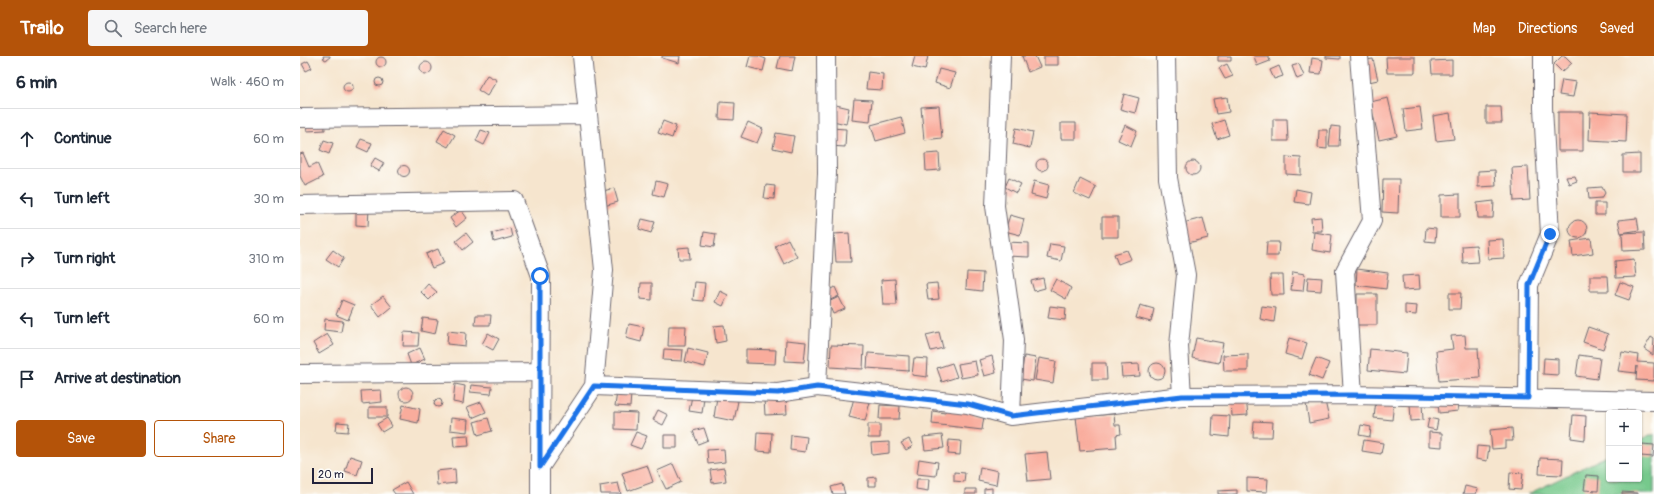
<!DOCTYPE html>
<html lang="en">
<head>
<meta charset="utf-8">
<style>
	:root { --surface:#fff; --page:#f6f6f7; --text:#1f2937; --muted:#747a83; --line:#e0e1e3; --accent:#b45309 }
	body { margin:0; font-family:Pangolin,sans-serif; background:var(--page); color:var(--text) }
	.controls { position:absolute; right:12px; bottom:12px; display:grid; overflow:hidden; border-radius:4px; box-shadow:0 1px 3px #0004 }
	.controls button { width:36px; height:36px; display:grid; place-items:center; padding:0; border:0; border-bottom:1px solid var(--line); background:var(--surface); color:var(--text); font:20px sans-serif }
	.scale { position:absolute; left:12px; bottom:10px; width:61px; box-sizing:border-box; padding-left:4px; border:2px solid #22223b; border-top:0; font-size:11px; line-height:14px; white-space:nowrap; color:#22223b; -webkit-text-stroke:3px #fdfcf7; paint-order:stroke }
	.stop { position:absolute; width:12px; height:12px; margin:-9px; border:3px solid #1a73e8; border-radius:50%; background:#fff }
	.stop.end { background:#1a73e8; border-color:#fff; box-shadow:0 1px 4px #0008 }
	.list { margin:0; padding:0; list-style:none }
	h2 { display:flex; justify-content:space-between; align-items:center; height:52px; margin:0; padding:0 16px; font-size:17px }
	h2 small { font-size:13px; font-weight:400; color:var(--muted) }
	.list li { display:grid; grid-template-columns:26px 1fr auto; gap:12px; align-items:center; box-sizing:border-box; height:60px; padding:0 16px; border-top:1px solid var(--line) }
	.list b { display:block; font-size:15px; white-space:nowrap }
	.list em { font-size:13px; font-style:normal; color:var(--muted) }
	.actions { display:flex; gap:8px; padding:12px 16px }
	.actions a { flex:1; padding:9px 0; border:1px solid var(--accent); border-radius:4px; text-align:center; font-size:14px; color:var(--accent) }
	.actions .main { background:var(--accent); color:#fff }
	.icon { flex:none; width:22px; height:22px; fill:none; stroke:currentColor; stroke-width:2; stroke-linecap:round; stroke-linejoin:round }
	.map { position:relative; flex:none; width:1354px; height:438px; overflow:hidden }
	header { display:flex; align-items:center; gap:24px; box-sizing:border-box; height:56px; padding:0 20px; background:var(--accent); color:#fff }
	header strong { font-size:19px }
	nav { display:flex; gap:22px; margin-inline-start:auto; font-size:14px }
	.search { width:280px; height:36px; background:var(--page); display:flex; align-items:center; gap:10px; box-sizing:border-box; padding:0 14px; border-radius:4px; color:var(--muted); font-size:15px }
	main { display:flex }
	aside { flex:1; background:var(--surface) }
	.map>svg:first-child { display:block }
	.green { fill:#76c98c; stroke:#4c7664 }
	.building { fill:#f9ac9c }
	.lines { fill:none; stroke-linecap:round; stroke-linejoin:round }
	.street-casing { stroke:#6c666e; stroke-width:20 }
	.street { stroke:#fff; stroke-width:18 }
	.route { stroke:#1a73e8; stroke-width:5 }
</style>
</head>
<body>
<header>
<strong>Trailo</strong>
<div class="search"><svg class="icon" aria-label="search" viewBox="0 0 24 24"><circle cx="10" cy="10" r="6"/><path d="M15 15l6 6"/></svg>Search here</div>
<nav><a>Map</a><a>Directions</a><a>Saved</a></nav>
</header>
<main>
<aside>
<h2>6 min<small>Walk · 460 m</small></h2>
<ul class="list">
<li><svg class="icon" aria-label="ahead" viewBox="0 0 24 24"><path d="M12 20V5M6 11l6-6 6 6"/></svg><div><b>Continue</b></div><em>60 m</em></li>
<li><svg class="icon" aria-label="left" viewBox="0 0 24 24"><path d="M17 20v-9H6M10 6l-5 5 5 5"/></svg><div><b>Turn left</b></div><em>30 m</em></li>
<li><svg class="icon" aria-label="right" viewBox="0 0 24 24"><path d="M7 20v-9h11M14 6l5 5-5 5"/></svg><div><b>Turn right</b></div><em>310 m</em></li>
<li><svg class="icon" aria-label="left" viewBox="0 0 24 24"><path d="M17 20v-9H6M10 6l-5 5 5 5"/></svg><div><b>Turn left</b></div><em>60 m</em></li>
<li><svg class="icon" aria-label="arrive" viewBox="0 0 24 24"><path d="M6 21V4h12l-3 4 3 4H6"/></svg><div><b>Arrive at destination</b></div></li>
</ul>
<div class="actions"><a class="main">Save</a><a>Share</a></div>
</aside>
<div class="map">
<svg width="1354" height="438" viewBox="0 0 1354 438">
	<rect width="100%" height="100%" fill="#fdfcf7"/>
	<filter id="ink" filterUnits="userSpaceOnUse"><feTurbulence type="fractalNoise" baseFrequency=".025" numOctaves="2"/><feDisplacementMap in="SourceGraphic" scale="8" xChannelSelector="R" yChannelSelector="G"/><feConvolveMatrix kernelMatrix="1 2 1 2 8 2 1 2 1" color-interpolation-filters="sRGB"/></filter>
	<filter id="wash" filterUnits="userSpaceOnUse"><feTurbulence type="fractalNoise" baseFrequency=".012" numOctaves="4" result="noise"/><feDisplacementMap in="SourceGraphic" scale="16" xChannelSelector="R" yChannelSelector="G"/><feGaussianBlur stdDeviation="0.9" result="paint"/><feColorMatrix in="noise" values="0 0 0 0 0 0 0 0 0 0 0 0 0 0 0 0 0 1.4 0 .05"/><feComposite in="paint" operator="in"/></filter>
	<g filter="url(#wash)">
		<rect width="100%" height="100%" fill="#f6e5ce"/>
		<path class="green" d="M1354 378V438H1228L1309 399V423H1339V385Z"/>
		<g id="blocks">
			<path class="building" d="M23 0H30V1L26 4 24 3Z
				M362 0H380L379 7 362 2Z
				M450 0H458L466 3 463 15 447 11Z
				M480 0H495L492 15 477 12Z
				M615 0H628L625 14 612 11Z
				M722 0H735L740 11 728 16Z
				M744 0H758V9H744Z
				M918 0H931V5H918Z
				M954 0H968L970 5 957 10Z
				M1026 0H1040V3L1026 2Z
				M1262 0H1265L1272 7 1262 16 1254 8Z
				M76 6a5 5 0 1 1 10 0a5 5 0 1 1-10 0Z
				M1086 1H1115V17H1087Z
				M1012 2 1023 4 1021 18 1010 17Z
				M1073 3 1078 24 1064 27 1060 5Z
				M1152 4V18H1132L1131 5Z
				M8 5 12 12 6 15 2 8Z
				M120 12a6 6 0 1 1 12 0a6 6 0 1 1-12 0Z
				M927 8 933 20 925 23 919 12Z
				M999 8 1004 20 997 23 992 10Z
				M979 10 983 20 974 23 970 14Z
				M639 13 655 17 650 32 635 27Z
				M568 16 583 18 582 34 566 33Z
				M187 19 197 24 187 40 178 34Z
				M75 26a4 4 0 1 1 8 0a4 4 0 1 1-8 0Z
				M1262 24 1276 26 1273 41 1259 39Z
				M43 31a5 5 0 1 1 10 0a5 5 0 1 1-10 0Z
				M824 38 839 42 835 57 820 53Z
				M927 41 929 56 916 58 913 43Z
				M1088 42 1097 80 1079 84 1070 46Z
				M554 43 572 44 570 66 552 64Z
				M420 46 435 47 434 64 419 63Z
				M536 49 549 52 546 68 533 65Z
				M639 50 642 82 624 84 621 51Z
				M1120 51 1123 73 1106 75 1103 53Z
				M1186 51H1201L1202 67H1186Z
				M1258 56H1283V95H1258Z
				M1290 56 1327 58 1326 86 1289 84Z
				M1150 57 1154 83 1136 85 1133 60Z
				M24 58 25 74 7 75 5 60Z
				M601 61 605 77 576 85 571 69Z
				M973 63H987L988 85H973Z
				M924 64 929 79 917 83 912 68Z
				M363 65 376 70 372 82 358 77Z
				M448 66 463 73 457 87 441 81Z
				M761 67H776V83H761Z
				M825 69 837 75 831 90 818 84Z
				M1031 70 1040 71 1039 90H1029Z
				M531 72 546 73 545 91 529 90Z
				M716 72 733 76 730 92 713 88Z
				M144 73 155 79 148 91 137 85Z
				M181 74 190 77 184 89 176 85Z
				M1019 74H1027V93L1018 92Z
				M476 77 494 80 491 96 473 92Z
				M61 83 72 87 68 96 57 91Z
				M24 84 33 87 29 98 20 94Z
				M3 97 9 111 17 107 23 121 5 130 0 120V98Z
				M639 97 640 114 626 115 625 98Z
				M1340 98V116H1323V99Z
				M986 101 1001 102V119L986 118Z
				M75 102 84 107 79 115 70 110Z
				M736 109a6 6 0 1 1 12 0a6 6 0 1 1-12 0Z
				M886 112a7 7 0 1 1 14 0a7 7 0 1 1-14 0Z
				M98.5 115a5.5 5.5 0 1 1 11 0a5.5 5.5 0 1 1-11 0Z
				M1228 111 1230 144 1214 145 1212 112Z
				M1195 114 1196 130 1178 131V115Z
				M1275 120 1277 125 1269 128 1266 121Z
				M709 122 721 128 716 137 705 131Z
				M780 123 796 131 790 144 774 137Z
				M1083 123H1099L1098 157 1082 156Z
				M356 125 368 128 364 141 353 138Z
				M734 125 749 129 746 143 731 139Z
				M466 129 475 130 474 143 464 142Z
				M1302 131 1305 137 1302 142 1289 143 1288 132Z
				M314 132 318 146 304 150 300 136Z
				M996 133 1011 136 1009 148 994 146Z
				M1160 138V161H1141V139Z
				M1194 145 1193 162H1178L1177 147Z
				M1295 147H1305V159H1295Z
				M56 152 69 153 68 170 56 169Z
				M161 154 167 162 156 171 150 162Z
				M710 159 724 163 720 179 705 175Z
				M802 161H818V181H802Z
				M1021 161 1022 175H1012L1011 162Z
				M903 162 908 182 888 187 883 167Z
				M1337 162 1339 174 1321 177 1318 164Z
				M342 163 355 166 351 177 339 173Z
				M1269 173a9 9 0 1 1 18 0a9 9 0 1 1-18 0Z
				M210 172 212 181 194 186 192 177Z
				M1126 172 1136 173 1135 186 1125 185Z
				M404 176 416 178 414 191 402 189Z
				M1014 176 1032 179 1030 197 1012 194Z
				M1344 176 1345 194 1323 195 1322 177Z
				M166 177 173 186 163 194 156 185Z
				M549 177 551 206H536L534 178Z
				M1291 182 1293 197 1273 200 1271 185Z
				M488 183 497 201 484 208 475 190Z
				M1203 183 1204 202 1188 203 1187 184Z
				M706 186 729 187V201L706 200Z
				M967 186H979L978 200H966Z
				M750 188 764 190 761 205 747 202Z
				M1176 189 1178 206 1163 207 1162 190Z
				M389 191 390 203H379L378 192Z
				M138 193 144 207 132 212 126 198Z
				M33 194 44 202 38 211 26 203Z
				M827 194 831 203 818 208 814 198Z
				M1334 203 1336 221 1316 222 1315 205Z
				M1057 213 1088 217 1086 233 1056 229Z
				M667 216 683 217 682 235 666 233Z
				M993 216 1005 218 1003 235 991 234Z
				M970 219H983L984 239H971Z
				M1119 219 1120 233 1103 234 1102 220Z
				M1290 220H1308L1309 235H1290Z
				M1008 221 1022 222 1021 235 1007 234Z
				M743 222 745 232 734 235 731 225Z
				M595 223 597 249H583L581 224Z
				M756 223 771 232 766 243 750 234Z
				M395 226 405 227 403 245 393 244Z
				M1320 226 1334 231 1329 244 1315 239Z
				M341 227H352V244L340 243Z
				M637 227 639 243 628 244 626 228Z
				M128 228 137 236 129 244 121 236Z
				M535 231 539 240 526 246 522 237Z
				M420 235 428 239 423 250 415 246Z
				M1149 237H1161L1160 253H1149Z
				M1057 238H1077V269H1057Z
				M83 240 92 251 80 261 71 249Z
				M539 241 545 253 533 258 528 246Z
				M42 244 54 249 48 264 36 259Z
				M840 249 854 253 851 266 836 262Z
				M1105 249 1117 250 1116 259 1105 258Z
				M750 250 766 252 765 264 748 262Z
				M962 250 976 252 974 266 960 263Z
				M176 259H191L190 269H175Z
				M123 262 138 264 135 278 121 275Z
				M25 263 43 265 41 276 24 274Z
				M329 268 344 271 341 286 326 282Z
				M424 269 426 285 416 287 414 270Z
				M369 270H386L385 290H368Z
				M1288 271 1308 278 1303 293 1283 286Z
				M148 275 166 277 165 290 147 288Z
				M104 276 119 277 118 290H103Z
				M639 276 643 292 631 295 626 279Z
				M188 277 199 283 193 294 182 288Z
				M27 278 34 289 19 298 13 287Z
				M1165 279 1166 292H1178L1180 322 1139 325 1136 295 1153 293 1151 280Z
				M1351 281 1354 283 1353 299 1344 293Z
				M896 282 923 287 919 307 892 302Z
				M989 282 1007 287 1002 303 985 298Z
				M486 284 506 286 504 306 485 305Z
				M531 289 564 290 563 313 530 311Z
				M120 292 125 303 111 309 107 298Z
				M388 292 408 297 405 311 385 306Z
				M364 293 383 294 382 305 363 304Z
				M446 293 476 294 475 308 446 307Z
				M1070 293 1107 297 1105 318 1068 314Z
				M1322 296 1338 299 1337 306 1354 307V325L1336 324 1337 310 1336 317 1318 315Z
				M568 297 609 300V315L567 312Z
				M948 298V315H924L923 299Z
				M1279 299 1300 302 1297 323 1276 320Z
				M692 300 696 317 684 320 679 304Z
				M724 300 736 302 733 325 721 323Z
				M614 302 628 303 627 321 612 319Z
				M739 302 756 305 753 327 735 324Z
				M1016 302 1029 307 1022 324 1009 319Z
				M1244 302 1258 303V319L1243 318Z
				M675 305 678 319 661 322 658 308Z
				M849 315a8 8 0 1 1 16 0a8 8 0 1 1-16 0Z
				M652 307 657 321 642 326 637 312Z
				M792 307H806L807 324H792Z
				M839 308 840 320 822 321 821 309Z
				M155 328 165 330 163 348 153 346Z
				M171 329 192 331 191 338 170 336Z
				M99 338a7 7 0 1 1 14 0a7 7 0 1 1-14 0Z
				M81 334 82 346 62 348 61 335Z
				M317 336 331 338 330 351 315 350Z
				M392 340 404 342 402 357 389 355Z
				M417 341 438 345 434 365 414 361Z
				M486 342 487 358 465 359 464 343Z
				M554 342 570 346 565 365 549 361Z
				M134 347a4 4 0 1 1 8 0a4 4 0 1 1-8 0Z
				M946 343 948 359 932 360 931 344Z
				M1076 344 1094 346 1092 364 1074 362Z
				M1025 345 1029 363 1009 367 1006 348Z
				M1157 345 1158 355 1139 357 1138 347Z
				M181 346 186 356 172 362 167 351Z
				M1122 347 1123 364 1111 365 1110 348Z
				M103 349 120 353 118 367 100 363Z
				M580 349 600 350 599 363H579Z
				M69 351H87V361H69Z
				M646 351 675 354 674 359 684 360 682 374 632 368 633 355 645 357Z
				M358 354 368 359 363 369 353 364Z
				M315 356 337 357 336 374 315 373Z
				M814 358 815 369H820L821 378 816 379 817 392 780 395 776 361Z
				M913 359 930 360 929 381 912 379Z
				M1273 359 1286 360 1285 384 1271 382Z
				M87 362 92 370 82 376 77 368Z
				M151 362 168 364 167 376 150 374Z
				M188 362 192 375 178 379 174 366Z
				M1129 362 1138 364 1136 374 1127 372Z
				M954 365 973 366 972 381H953Z
				M37 366 49 367 48 376 36 375Z
				M568 368H580V382H568Z
				M1061 369 1071 371 1070 381 1059 379Z
				M404 372 408 384 398 388 393 375Z
				M1212 372 1213 385H1205V392L1192 393 1190 374Z
				M336 376 347 380 341 393 330 389Z
				M457 376 472 377 471 396 456 395Z
				M1129 376 1142 377V391L1129 390Z
				M168 379 169 390 154 391 153 380Z
				M364 379H377V392H364Z
				M491 379 507 381 505 396 490 394Z
				M642 379 644 392 625 394 623 381Z
				M609 383 613 390 606 394 601 387Z
				M649 384 661 385 660 399 648 398Z
				M1064 384 1083 387 1081 398 1062 395Z
				M589 386V397L572 399 571 387Z
				M1342 388 1354 389 1353 401 1341 400Z
				M1177 390 1189 391 1187 405 1176 403Z
				M424 393 425 406 408 408 407 394Z
				M747 396 750 423 728 425 725 398Z
				M50 400 62 404 57 419 45 415Z
				M1240 402 1263 403 1262 419 1239 418Z
				M619 403 638 406 636 420 617 418Z
				M373 408 381 426 366 433 357 415Z
				M347 409 353 426 328 435 322 417Z
				M680 411 698 415 696 429 678 425Z
				M424 412 426 425 412 427 410 414Z
				M155 413 156 427 137 429 136 415Z
				M654 416 665 417 664 426 654 425Z
				M1210 416 1223 417 1221 434 1209 433Z
				M1286 419 1299 420 1298 435 1284 434Z
				M576 421V430H568V422Z
				M947 422 968 423 967 436 947 435Z
				M617 423H629L628 435 616 433Z
				M106 426 113 438H95L92 434Z
				M318 427 321 438H301L300 430Z
				M542 428 545 438H533L531 431Z
				M1165 430 1178 433 1176 438H1163Z
				M692 432V438H684V433Z
				M665 433H676V438H665Z
				M937 434V438H918V435Z
				M1322 436 1338 437V438H1322Z"/>
		</g>
	</g>
	<g filter="url(#ink)">
		<use href="#blocks" fill-opacity="0" stroke="#6c666e" stroke-width="1"/>
		<g class="lines">
			<g class="street-casing">
				<path id="street" d="M701 0 695 150 714 284 711 360
					M0 62 288 59
					M0 149 214 145 241 220 240 411
					M0 318 240 316
					M294 330 478 337 517 331 668 348 711 360 882 340 879 290 886 219 868 122 866 0
					M517 331 527 117 526 0
					M1053 339 1045 215 1072 165 1059 0
					M882 340 1053 339 1354 345
					M1228 342 1229 229 1250 178 1243 52V0
					M240 438V411L294 330 304 214 282 0"/>
			</g>
			<use href="#street" class="street"/>
		</g>
	</g>
	<g class="lines" filter="url(#ink)">
		<path class="route" d="M240 220V411L294 330 478 337 517 331 668 348 711 360 882 340 1053 339 1228 342 1229 229 1250 178"/>
	</g>
</svg>
<div class="controls">
<button>+</button>
<button>−</button>
</div>
<div class="scale">20 m</div>
<div class="stop" style="left:240px;top:220px"></div>
<div class="stop end" style="left:1250px;top:178px"></div>
</div>
</main>
</body>
</html>
